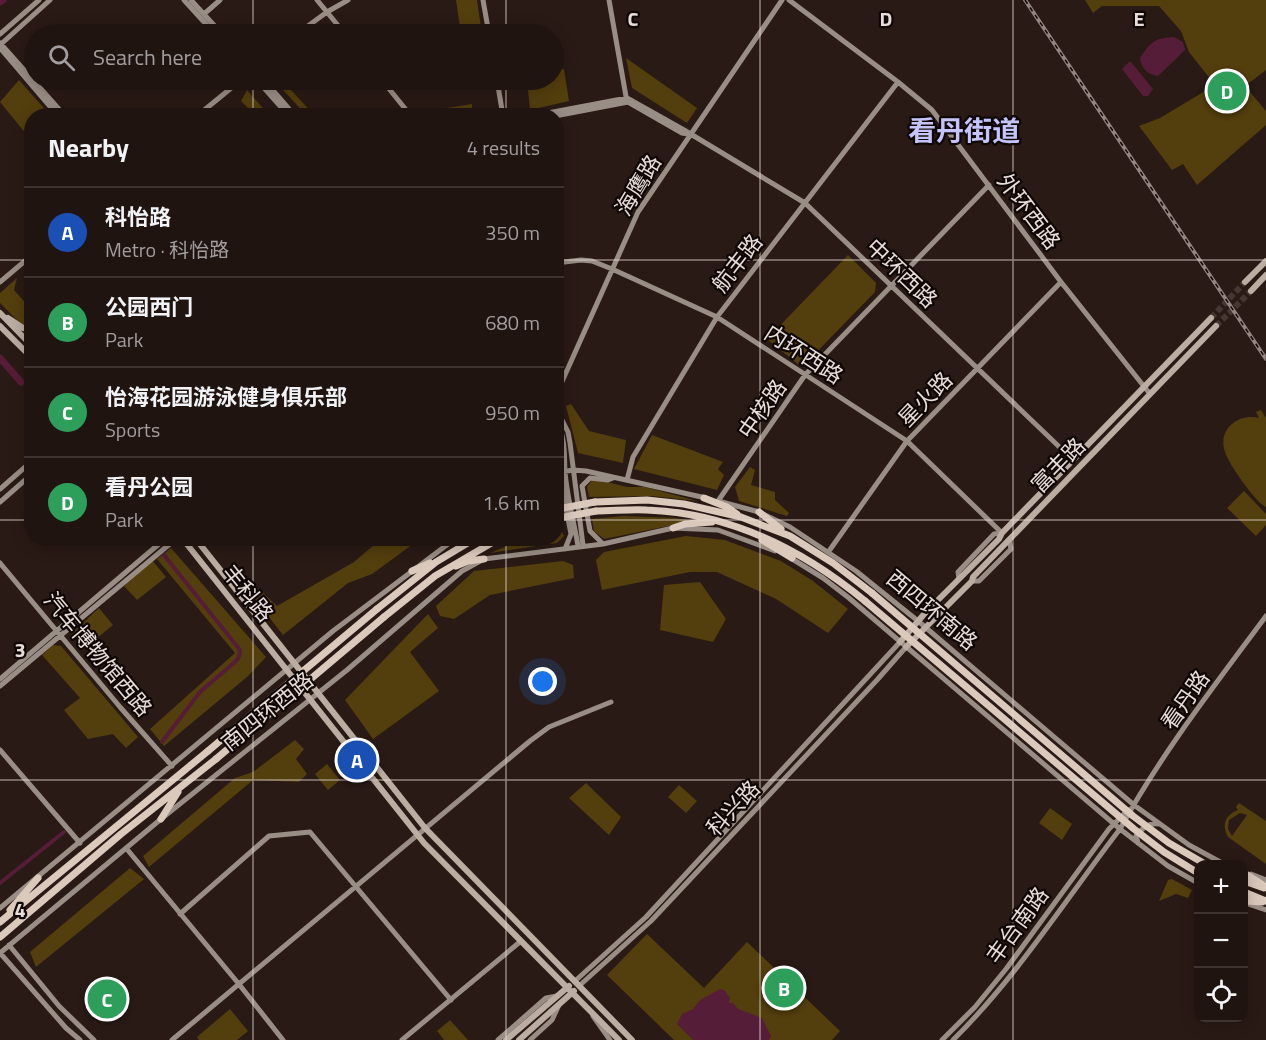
<!DOCTYPE html>
<html lang="en">
<head>
<meta charset="utf-8">
<style>
	:root { --surface:#201410; --page:#281d19; --text:#f1f3f6; --muted:#a29e9f; --line:#3d3330; --accent:#b1adfa }
	body { margin:0; font-family:"Titillium Web","Noto Sans SC",sans-serif; background:var(--page); color:var(--text) }
	.controls { position:absolute; right:18px; bottom:18px; display:grid; overflow:hidden; border-radius:12px; box-shadow:0 3px 15px #0003 }
	.controls button { width:54px; height:54px; display:grid; place-items:center; padding:0; border:0; border-bottom:2px solid var(--line); background:var(--surface); color:var(--text); font:30px sans-serif }
	.you { position:absolute; left:543px; top:682px; width:21px; height:21px; margin:-15px; border:4px solid #fff; border-radius:50%; background:#1a73e8; box-shadow:0 0 0 9px #1a73e833 }
	.badge { display:grid; place-items:center; width:39px; height:39px; border-radius:50%; background:var(--accent); color:#fff; font-size:20px; font-weight:700 }
	.pin { position:absolute; translate:-50% -50%; border:3px solid #fff; box-shadow:0 2px 6px #0006 }
	.list { margin:0; padding:0; list-style:none }
	h2 { display:flex; justify-content:space-between; align-items:center; height:78px; margin:0; padding:0 24px; font-size:26px }
	h2 small { font-size:20px; font-weight:400; color:var(--muted) }
	.list li { display:grid; grid-template-columns:39px 1fr auto; gap:18px; align-items:center; box-sizing:border-box; height:90px; padding:0 24px; border-top:2px solid var(--line) }
	.list b { display:block; font-size:22px; white-space:nowrap }
	.list p { margin:0; font-size:20px; white-space:nowrap; color:var(--muted) }
	.list em { font-size:20px; font-style:normal; color:var(--muted) }
	.icon { flex:none; width:33px; height:33px; fill:none; stroke:currentColor; stroke-width:2; stroke-linecap:round; stroke-linejoin:round }
	.map { position:relative; flex:none; width:1266px; height:1040px; overflow:hidden }
	.search { position:absolute; background:var(--surface); box-shadow:0 3px 15px #0003; left:24px; top:24px; width:540px; height:66px; display:flex; align-items:center; gap:15px; box-sizing:border-box; padding:0 21px; border-radius:33px; color:var(--muted); font-size:22px }
	.panel { position:absolute; background:var(--surface); box-shadow:0 3px 15px #0003; left:24px; top:108px; width:540px; height:438px; border-radius:24px }
	.map>svg:first-child { display:block }
	.green { fill:#533e0d; fill-rule:evenodd }
	.water { fill:#561d38 }
	.lines { fill:none; stroke-linecap:round; stroke-linejoin:round }
	.canal { stroke:#561d38; stroke-width:4 }
	.river { stroke:#561d38; stroke-width:7 }
	.primary-tunnel { stroke:#463732; stroke-width:6; stroke-dasharray:6 3; stroke-linecap:butt }
	.secondary { stroke:#998e85; stroke-width:5 }
	.primary { stroke:#bbada1; stroke-width:6 }
	.highway { stroke:#dbc9bc; stroke-width:7 }
	.rail-casing { stroke:#938581; stroke-width:4 }
	.rail { stroke:#0e0705; stroke-width:1.5; stroke-dasharray:4.5; stroke-linecap:butt }
	.highway-bridge { stroke:#dbc9bc; stroke-width:7 }
	.grid { fill:none; stroke:#e8ddd9; stroke-width:1.5; stroke-opacity:0.55 }
	.labels { text-anchor:middle; stroke-width:4.5; stroke-linejoin:round; paint-order:stroke }
	.street-label { font-size:22px; fill:#e8ddd9; stroke:#0e0705 }
	.district-label { font-size:28px; font-weight:bold; fill:#c4c3fc; stroke:#0e0705 }
	.grid-label { font-size:20px; text-anchor:middle; font-weight:bold; fill:#e8ddd9; stroke:#0e0705; stroke-width:4.5; stroke-linejoin:round; paint-order:stroke }
</style>
</head>
<body>
<div class="map">
<svg width="1266" height="1040" viewBox="0 0 1266 1040">
	<rect width="100%" height="100%" fill="#2a1a15"/>
	<path class="green" d="M456 0H477L482 34H461Z
		M1085 0H1266V70L1245 86 1266 111V125L1197 185 1183 164 1172 170 1139 126 1160 118 1215 85 1189 52 1181 31 1159 6H1102L1093 13Z
		M626 58 697 108 687 123 632 88Z
		M564 69 569 101 530 110 527 80H554V71Z
		M19 80 50 115 32 116 31 140 0 102Z
		M274 80H282L314 115H306Z
		M247 90 269 115H255L241 101Z
		M472 104V115L417 116 415 113Z
		M848 255 876 283 875 292 806 363 799 365 767 339Z
		M17 278 14 290 31 309V334L0 303V293Z
		M571 404 589 431 626 440 623 463 578 453 566 406Z
		M1261 410 1266 418V507C1256 503 1228 463 1225 452 1217 429 1239 413 1259 418L1256 412Z
		M652 435 723 462 718 469 724 475 717 490 634 469Z
		M750 467 755 470 751 485 775 492V500L789 513 787 516 739 501 735 487Z
		M595 479 627 487H645L697 501 652 496 589 497 587 487 592 480Z
		M1244 491 1266 514V525L1256 536 1227 508Z
		M623 516 675 518 698 522 684 523 604 539 594 531 592 519Z
		M560 528 564 536 557 543 490 553 524 539 556 538 557 529Z
		M686 536 725 540 781 561 813 581 848 609 828 633 776 599 717 572H690L602 590 596 560 604 552Z
		M381 539H420L372 574 348 583 283 635 230 567 257 587 277 606 354 562Z
		M171 548 266 657 247 677 164 746 150 729 235 653 157 559Z
		M152 560 166 577 137 600 124 586Z
		M563 561 573 565 574 578 490 595 454 619 440 616 436 606 474 571Z
		M700 582 726 619 713 642 660 630 664 585Z
		M99 608 113 625 85 648 71 634Z
		M428 614 438 628 410 652 439 691 373 739 345 700Z
		M53 645 61 646 138 737 126 748 113 734 88 739 64 710 80 698 42 655Z
		M295 740 304 749 296 759 307 774 299 782 253 780 149 867 143 856 235 778 253 772Z
		M327 764 340 780 328 790 315 774Z
		M586 783 621 817 609 835 569 798Z
		M679 785 697 801 686 813 668 797Z
		M1239 803 1266 821V864L1228 837C1221 825 1226 814 1238 810L1236 807ZM1240 813 1247 815 1232 836 1228 829 1229 820Z
		M1050 808 1072 824 1062 840 1039 823Z
		M130 868 144 879 36 967 30 952Z
		M1172 879 1192 890 1188 898 1176 894 1159 901 1168 880Z
		M647 934 704 988 747 942 840 1031 832 1040H674L607 975Z
		M230 1009 248 1031 237 1040H199L197 1037Z
		M450 1020 468 1040H444L437 1031Z"/>
	<path class="water" d="M1174 37 1183 42 1185 50 1158 76C1148 75 1141 68 1140 58 1151 42 1154 38 1174 37Z
		M1129 62H1131L1153 89 1148 96H1143L1122 69Z
		M115 981 127 994 99 1018 88 1004Z
		M720 989 724 990 730 998 729 1003H733L738 1009 762 1018 771 1036 769 1040H693L677 1024 682 1014 693 1009 700 1000Z"/>
	<g class="lines">
		<path class="canal" d="M152 538 153 540
			M162 742 200 692 235 662 239 657 240 650 164 555
			M0 883 64 832"/>
		<path class="river" d="M0 2 3 0
			M0 358 21 382"/>
		<path class="primary-tunnel" d="M1211 318 1245 282
			M1216 326 1251 291"/>
		<path class="secondary" d="M184 0 215 34
			M191 0 222 34
			M317 0 345 34
			M483 0 489 34
			M609 0 627 102
			M789 0 898 82 932 110 1061 282 1150 394
			M204 14 220 0
			M0 34 39 0
			M297 34 327 12 348 0
			M0 43 65 116
			M0 45 50 0
			M0 48 58 116
			M257 80 289 116
			M264 80 295 116
			M382 80 411 116
			M497 80 503 116
			M197 116 241 80
			M532 116 627 98 684 130 805 203 1073 460
			M555 116 628 102 682 133 688 134
			M556 263 581 260 592 261 612 269 717 317 907 441 1002 533 994 534 958 572 959 579
			M0 282 32 255
			M556 405 560 386 638 212 782 0
			M556 408 568 432 570 443 583 545
			M556 421C566 438 564 454 565 472 567 497 574 522 578 546
			M556 473 573 470 586 471 706 498
			M627 480 633 457 717 317 898 82
			M556 481 562 488 571 534 565 549
			M0 489 32 461
			M718 501 759 512 790 527 856 571 918 621 1134 805 1189 845 1224 864
			M718 501 805 375 989 185
			M0 502 32 474
			M602 543 590 531 582 486 590 478 608 480 613 478
			M829 551 907 441 1061 282
			M789 557 823 578 849 598 1120 829 1168 866 1198 883
			M0 563 120 707 172 766
			M972 581H979L1011 549 1009 540
			M0 679 166 538
			M0 686 171 543 174 538
			M0 750 80 843
			M1138 843 1136 836C1143 828 1148 822 1159 824
			M126 848 238 983 283 1040
			M1251 874 1266 880
			M1245 903 1266 910
			M0 908 333 631 456 538
			M180 914 269 836 310 832 451 1000
			M9 945 59 1006 94 1040
			M0 953 161 819 347 670 462 571 484 559 603 544 673 528 718 530 775 551
			M0 953 66 1028 80 1040
			M575 981 646 917 900 642
			M579 986 651 921 877 680 906 647
			M593 1016 610 1040
			M172 1040 530 741 549 727 611 702
			M402 1040 521 941
			M498 1040 546 998 557 996
			M530 1040 552 1020 559 1005
			M942 1040 975 1007 1006 969 1109 829 1128 810
			M953 1040C1016 978 1066 899 1120 829 1161 754 1215 685 1266 616"/>
		<path class="primary" d="M1245 282 1266 261
			M1251 291 1266 275
			M0 313 32 346
			M8 318 23 328
			M0 326 32 358
			M182 538 424 843 619 1040
			M195 538 425 828 632 1040
			M900 642 926 612 999 539 1002 533 1211 318
			M906 647 972 581 973 577 1216 326
			M506 1040 569 986
			M519 1040 574 991"/>
		<path class="highway" d="M704 498 727 507 737 514
			M595 502 647 500 684 504 741 517 790 536 833 563 872 593
			M596 511C613 511 630 509 647 510 730 513 803 550 865 601
			M759 512 781 529
			M673 528 685 524 712 522
			M762 540 792 558
			M456 566 468 561 484 559
			M412 571 430 563
			M377 609 436 562 476 538
			M384 617 435 576 500 538
			M161 819 178 792
			M1244 873 1266 887
			M1244 881 1264 888
			M1244 892 1266 901
			M1244 901 1262 902
			M10 910 38 878
			M0 922 208 751
			M0 937 121 834 216 759"/>
		<g class="rail-casing">
			<path id="rail" d="M1025 0 1266 359"/>
		</g>
		<use href="#rail" class="rail"/>
		<path class="highway-bridge" d="M558 509 595 502
			M559 518 596 511
			M872 593 1133 816 1169 843 1205 864
			M865 601 1134 829 1164 852 1198 873
			M208 751 377 609
			M216 759 384 617"/>
	</g>
	<path class="grid" d="M253 0V34M506 0V34M760 0V1040M1013 0V1040M253 80V116M506 80V116M0 260H32M556 260H1266M0 520H32M556 520H1266M253 538V1040M506 538V1040M0 780H1266"/>
	<g class="labels">
		<g class="street-label">
			<text transform="translate(638 185) rotate(-59)" y="8">海鹰路</text>
			<text transform="translate(1029 211) rotate(53)" y="8">外环西路</text>
			<text transform="translate(737 263) rotate(-52)" y="8">航丰路</text>
			<text transform="translate(902 273) rotate(44)" y="8">中环西路</text>
			<text transform="translate(804 354) rotate(33)" y="8">内环西路</text>
			<text transform="translate(925 399) rotate(-46)" y="8">星火路</text>
			<text transform="translate(762 409) rotate(-55)" y="8">中核路</text>
			<text transform="translate(1058 465) rotate(-46)" y="8">富丰路</text>
			<text transform="translate(248 593) rotate(51)" y="8">丰科路</text>
			<text transform="translate(932 610) rotate(40)" y="8">西四环南路</text>
			<text transform="translate(98 654) rotate(50)" y="8">汽车博物馆西路</text>
			<text transform="translate(1185 700) rotate(-55)" y="8">看丹路</text>
			<text transform="translate(267 711) rotate(-39)" y="8">南四环西路</text>
			<text transform="translate(733 808) rotate(-47)" y="8">科兴路</text>
			<text transform="translate(1017 925) rotate(-54)" y="8">丰台南路</text>
		</g>
		<g class="district-label">
			<text x="964" y="141">看丹街道</text>
		</g>
	</g>
	<g class="grid-label">
		<text x="633" y="26">C</text>
		<text x="886" y="26">D</text>
		<text x="1139" y="26">E</text>
		<text x="20" y="657">3</text>
		<text x="20" y="917">4</text>
	</g>
</svg>
<div class="controls">
<button>+</button>
<button>−</button>
<button><svg class="icon" aria-label="locate" viewBox="0 0 24 24"><circle cx="12" cy="12" r="6"/><path d="M12 2v4M12 18v4M2 12h4M18 12h4"/></svg></button>
</div>
<div class="you"></div>
<div class="pin badge" style="left:357px;top:760px;background:#1a4fb4">A</div>
<div class="pin badge" style="left:784px;top:988px;background:#2e9e5b">B</div>
<div class="pin badge" style="left:107px;top:999px;background:#2e9e5b">C</div>
<div class="pin badge" style="left:1227px;top:91px;background:#2e9e5b">D</div>
<div class="search"><svg class="icon" aria-label="search" viewBox="0 0 24 24"><circle cx="10" cy="10" r="6"/><path d="M15 15l6 6"/></svg>Search here</div>
<section class="panel">
<h2>Nearby<small>4 results</small></h2>
<ul class="list">
<li><span class="badge" style="background:#1a4fb4">A</span><div><b>科怡路</b><p>Metro · 科怡路</p></div><em>350 m</em></li>
<li><span class="badge" style="background:#2e9e5b">B</span><div><b>公园西门</b><p>Park</p></div><em>680 m</em></li>
<li><span class="badge" style="background:#2e9e5b">C</span><div><b>怡海花园游泳健身俱乐部</b><p>Sports</p></div><em>950 m</em></li>
<li><span class="badge" style="background:#2e9e5b">D</span><div><b>看丹公园</b><p>Park</p></div><em>1.6 km</em></li>
</ul>
</section>
</div>
</body>
</html>
